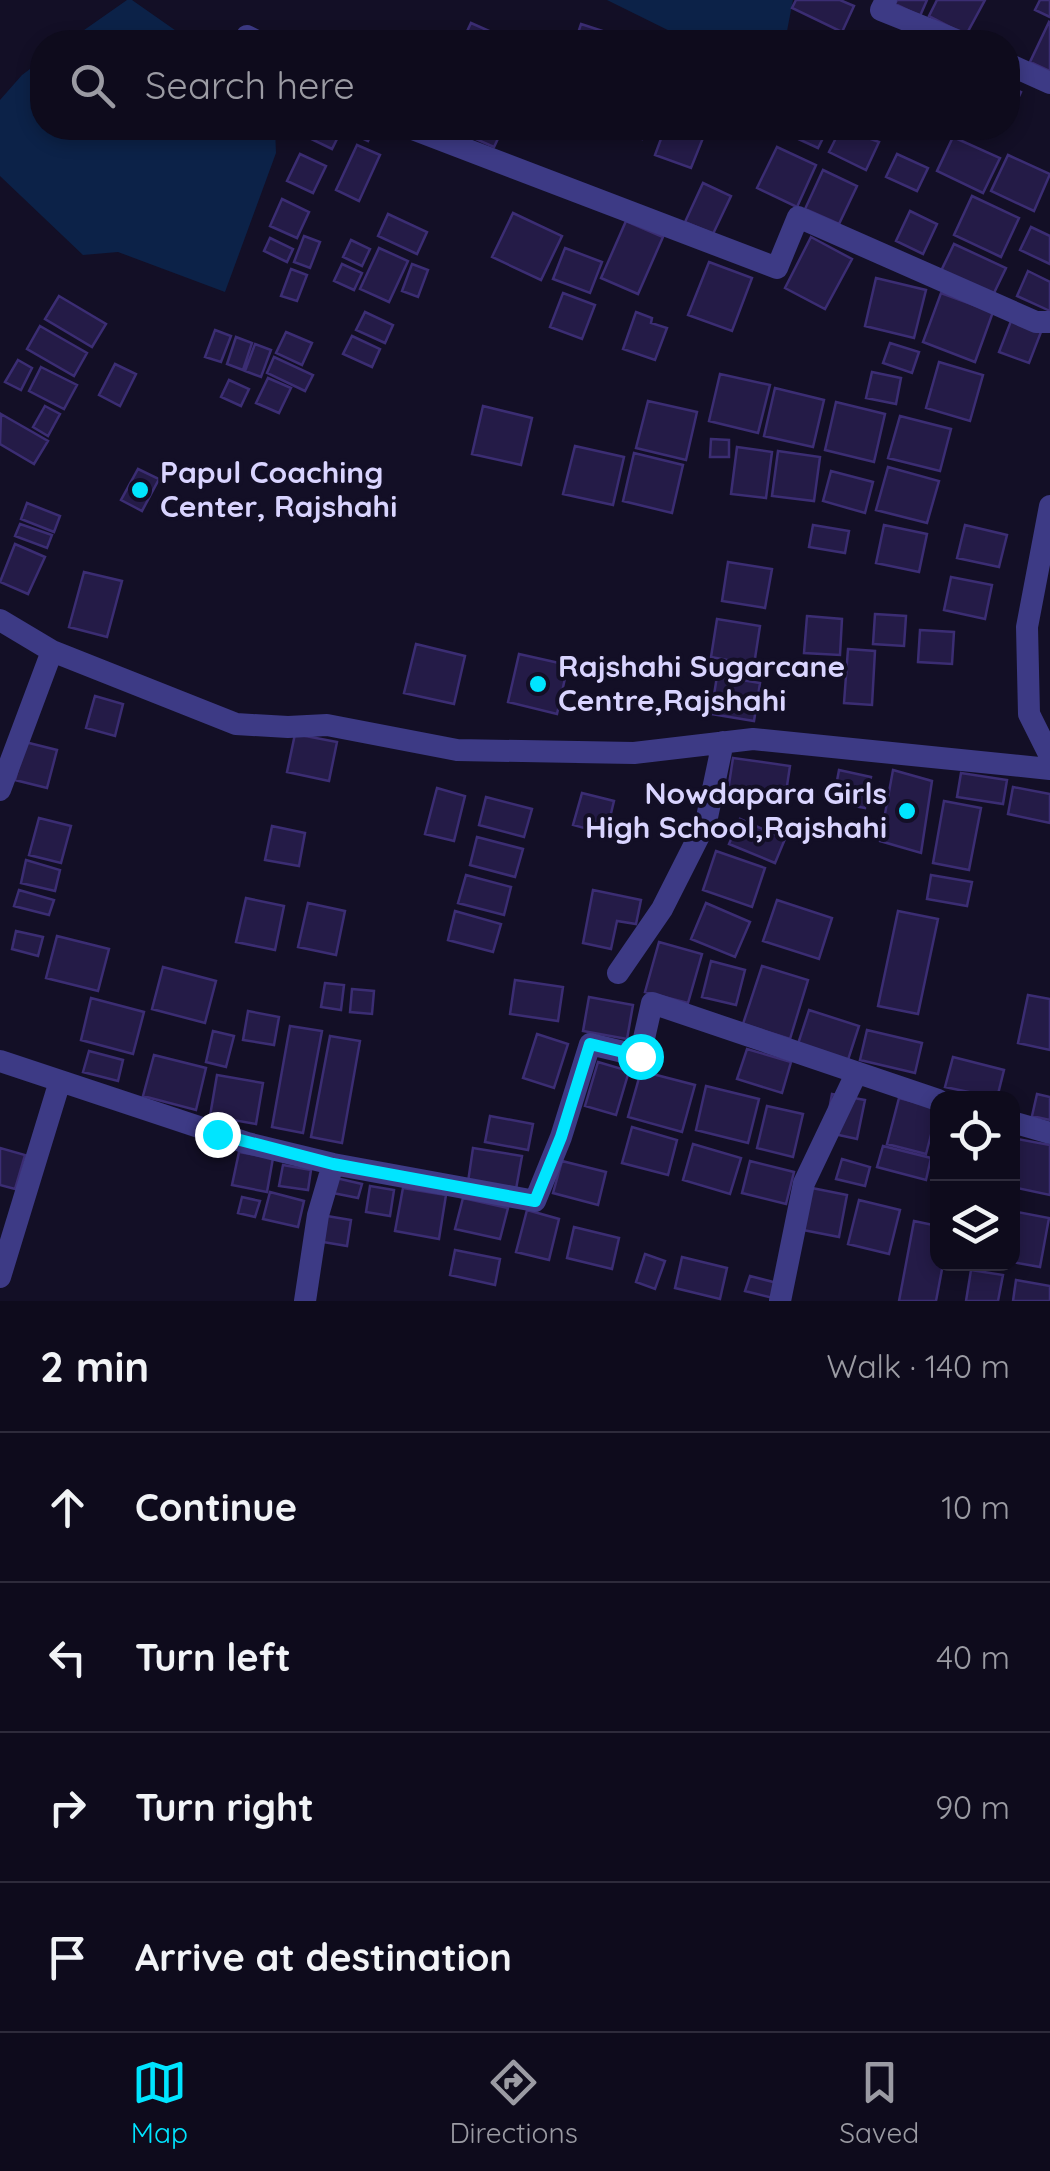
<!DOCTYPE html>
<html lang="en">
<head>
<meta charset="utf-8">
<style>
	:root { --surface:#0e0b1c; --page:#1c1929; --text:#f1f3f6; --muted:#9b9ba3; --line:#2e2b3b; --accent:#00e5ff }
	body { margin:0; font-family:Quicksand,sans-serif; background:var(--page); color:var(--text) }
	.controls { position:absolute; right:30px; bottom:30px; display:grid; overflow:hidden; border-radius:20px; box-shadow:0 5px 15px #0003 }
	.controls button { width:90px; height:90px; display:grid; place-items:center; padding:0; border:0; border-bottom:2px solid var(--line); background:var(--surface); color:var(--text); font:50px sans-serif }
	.stop { position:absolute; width:30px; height:30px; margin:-22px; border:8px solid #00e5ff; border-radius:50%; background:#fff }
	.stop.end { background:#00e5ff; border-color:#fff; box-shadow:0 2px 10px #0008 }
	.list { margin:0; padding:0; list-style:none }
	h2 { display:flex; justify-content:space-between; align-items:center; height:130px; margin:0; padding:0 40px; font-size:42px }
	h2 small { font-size:32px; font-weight:400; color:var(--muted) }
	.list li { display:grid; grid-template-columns:65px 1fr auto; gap:30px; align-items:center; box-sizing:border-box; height:150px; padding:0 40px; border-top:2px solid var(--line) }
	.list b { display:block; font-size:38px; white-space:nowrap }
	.list em { font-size:32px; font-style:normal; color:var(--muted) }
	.icon { flex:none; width:55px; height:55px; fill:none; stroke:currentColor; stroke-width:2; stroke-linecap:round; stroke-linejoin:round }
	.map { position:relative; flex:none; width:1050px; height:1301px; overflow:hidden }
	.search { position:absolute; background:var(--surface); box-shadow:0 5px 15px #0003; left:30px; right:30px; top:30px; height:110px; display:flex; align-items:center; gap:25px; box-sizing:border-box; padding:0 35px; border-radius:40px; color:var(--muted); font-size:38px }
	.sheet { height:730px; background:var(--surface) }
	nav { display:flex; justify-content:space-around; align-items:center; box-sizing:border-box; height:140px; border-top:2px solid var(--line); background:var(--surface); font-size:28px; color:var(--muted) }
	nav a { display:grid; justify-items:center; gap:5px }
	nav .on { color:var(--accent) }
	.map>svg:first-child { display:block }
	.water { fill:#0c2248 }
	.building { fill:#241b47; stroke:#3b2d73; stroke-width:2.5 }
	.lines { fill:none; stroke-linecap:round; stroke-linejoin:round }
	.street { stroke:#3d3a85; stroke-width:22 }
	.route { stroke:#00e5ff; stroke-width:12 }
	.poi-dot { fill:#00e5ff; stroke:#130f26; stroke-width:4 }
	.labels { text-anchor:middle; stroke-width:8; stroke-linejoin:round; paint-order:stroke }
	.poi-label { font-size:30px; font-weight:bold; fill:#d9d4ff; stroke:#130f26; text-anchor:start }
</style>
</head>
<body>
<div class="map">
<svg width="1050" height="1301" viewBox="0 0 1050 1301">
	<rect width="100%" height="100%" fill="#130f26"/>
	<path class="water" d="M127 0H132L192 42H67Z
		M607 0H793L786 36 782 42H692Z
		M42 60V128H275L276 153 225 292 118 252 83 255 0 176V100L22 75Z"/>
	<path class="building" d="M796 0H840L854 6 842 32 792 8Z
		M897 0H927L920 16 895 4Z
		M937 0H985L966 35 929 16Z
		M1040 0H1050V17L1035 10Z
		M1049 22 1050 23V71L1030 62Z
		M471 23 503 37 500 42H462Z
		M581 24 612 34 609 42H575Z
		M1008 86 1021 92 1008 120Z
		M314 128H334L341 131 332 149 309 138Z
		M348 128H374L368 141 347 131Z
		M465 128H503L494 147 462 133Z
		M612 128H647L642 139Z
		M665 128H707L691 168 655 155Z
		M788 128H828L818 148 785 133Z
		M841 128 879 142 866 170 829 152Z
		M953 137 1000 158 983 193 937 171Z
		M357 145 380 155 359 201 336 190Z
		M777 147 816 165 797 207 757 188Z
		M300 154 326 166 313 193 287 181Z
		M897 154 928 168 917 191 886 177Z
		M1008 155 1050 174 1034 211 991 191Z
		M823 170 857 186 839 224 805 209Z
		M703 183 731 196 713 234 685 222Z
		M972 196 1019 218 1001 257 954 235Z
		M282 199 309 212 297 238 270 226Z
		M910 211 937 224 923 254 896 241Z
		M513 213 562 236 541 280 492 257Z
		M388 214 427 232 417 254 378 236Z
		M626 221 663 237 638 294 601 278Z
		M1031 227 1050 236V264L1020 250Z
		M304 236 320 242 310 268 294 262Z
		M811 237 852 259 825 309 785 288Z
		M270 238 293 249 287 262 264 251Z
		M351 240 370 249 362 266 343 257Z
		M954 244 1006 268 993 295 941 271Z
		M379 248 408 261 389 302 360 289Z
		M565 248 602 262 590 293 553 279Z
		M709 262 752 278 732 331 688 315Z
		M342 264 362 273 354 290 334 281Z
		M412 264 428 270 418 297 402 291Z
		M291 269 307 275 297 301 281 296Z
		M1028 271 1050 282V311L1017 296Z
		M876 278 926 290 914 338 865 326Z
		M563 293 595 305 582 339 550 327Z
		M941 293 993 312 975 362 923 342Z
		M59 296 106 324 92 347 45 319Z
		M365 312 393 325 385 343 356 330Z
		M636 312 652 318 651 323 667 328 655 360 623 349Z
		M1011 321 1041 332 1029 363 999 352Z
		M40 326 87 353 74 376 27 349Z
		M215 330 231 336 221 362 205 357Z
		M286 332 312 343 302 365 276 353Z
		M352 336 380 349 372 367 343 354Z
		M236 337 252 343 243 370 227 364Z
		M890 343 919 352 912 373 883 363Z
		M255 344 271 350 261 377 245 371Z
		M274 357 313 375 305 391 267 373Z
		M18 360 32 368 21 390 5 382Z
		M939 362 983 375 970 421 926 408Z
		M115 364 136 374 120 406 99 395Z
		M41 367 77 385 64 409 29 391Z
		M872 372 901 378 896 404 866 398Z
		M720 374 770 385 758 433 709 421Z
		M268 378 291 388 279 413 256 403Z
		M229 380 249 389 241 406 221 397Z
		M775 388 824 400 813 447 764 436Z
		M648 401 697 412 686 460 636 448Z
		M836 402 885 414 874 462 825 450Z
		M45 406 60 414 48 436 33 427Z
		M483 406 532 418 521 465 472 454Z
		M1 414 48 441 34 464 0 444Z
		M900 416 951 429 940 471 888 458Z
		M711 439 729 440V457H710Z
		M575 446 624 457 613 505 563 494Z
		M737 447 772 452 766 498 731 494Z
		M778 451 820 457 814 501 772 496Z
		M634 453 683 465 672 513 623 501Z
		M888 467 939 481 927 523 876 510Z
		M138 469 159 479 142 511 121 500Z
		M831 471 873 482 865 513 823 501Z
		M27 503 60 516 54 532 21 519Z
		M20 524 52 535 47 548 15 536Z
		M813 525 849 531 845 553 809 547Z
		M884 525 927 534 919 572 876 563Z
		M965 525 1007 535 999 567 957 558Z
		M15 544 45 557 28 594 0 582Z
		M728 562 772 569 765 608 722 601Z
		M84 572 122 581 107 637 69 627Z
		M951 577 992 585 985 619 944 610Z
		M875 614 906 616 904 646 873 644Z
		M807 616 842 619 840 655 804 653Z
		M717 619 760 626 754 665 711 657Z
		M920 630 954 632 952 664 918 662Z
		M416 644 465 656 454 704 404 693Z
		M848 649 875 651 872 705 844 703Z
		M519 654 568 665 557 714 508 702Z
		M717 676 760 683 754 721 711 714Z
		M95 696 123 704 115 736 86 728Z
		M295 734 337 742 329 781 287 772Z
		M25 742 57 750 47 788 15 780Z
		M733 758 790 766 785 799 728 791Z
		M839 770 871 777 865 808 833 802Z
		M893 770 932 781 921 853 880 841Z
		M961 773 1007 780 1003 804 957 797Z
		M1013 787 1050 794V823L1008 814Z
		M437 788 465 796 454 841 425 834Z
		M582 793 614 801 606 834 573 825Z
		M486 797 532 809 524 837 479 825Z
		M944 801 981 808 969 870 933 863Z
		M39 818 71 826 61 863 29 855Z
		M740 819 785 839 775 863 729 844Z
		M272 826 305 833 299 866 265 860Z
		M477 837 523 849 515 877 470 865Z
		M716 851 765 868 752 907 703 890Z
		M26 860 60 870 55 891 21 883Z
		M466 875 511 887 504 915 458 903Z
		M931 875 972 882 967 906 927 899Z
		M19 890 54 900 49 915 14 906Z
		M593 890 641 900 636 924 617 921 611 949 583 943Z
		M246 898 284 906 275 950 236 942Z
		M777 900 832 918 819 959 763 941Z
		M308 903 345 911 336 955 298 947Z
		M706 903 750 922 735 957 691 939Z
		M455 911 501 924 493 952 448 940Z
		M898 911 938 919 918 1014 878 1006Z
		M16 931 43 937 38 956 12 949Z
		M57 936 109 949 98 991 46 978Z
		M659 942 702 954 688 1003 645 992Z
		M711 961 745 970 736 1005 702 997Z
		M762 966 808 980 790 1039 743 1024Z
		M163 967 216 981 205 1023 152 1009Z
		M515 980 563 987 558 1021 510 1014Z
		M325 983 344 985 341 1010 321 1007Z
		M352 989 374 991 372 1014 350 1012Z
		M1028 995 1050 999V1050L1018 1043Z
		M589 997 633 1005 627 1039 583 1031Z
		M91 998 144 1012 133 1054 81 1040Z
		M809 1010 859 1026 848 1060 798 1044Z
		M248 1011 279 1017 274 1045 243 1040Z
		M290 1026 322 1031 303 1133 272 1127Z
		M867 1030 922 1043 915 1073 860 1060Z
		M213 1031 234 1036 226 1067 206 1062Z
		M537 1034 568 1044 554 1088 523 1078Z
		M330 1036 360 1041 342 1143 311 1137Z
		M747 1049 791 1062 782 1093 737 1079Z
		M89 1051 123 1060 118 1081 83 1072Z
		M154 1055 206 1068 196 1110 143 1096Z
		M953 1057 1004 1070 997 1098 945 1087Z
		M598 1062 629 1071 616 1115 585 1106Z
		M641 1071 695 1085 682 1132 628 1117Z
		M217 1075 263 1083 256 1124 210 1116Z
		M706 1086 759 1099 748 1143 696 1130Z
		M832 1094 865 1100 857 1139 825 1132Z
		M1037 1094 1050 1097V1120L1032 1116Z
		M899 1098 938 1108 926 1154 887 1144Z
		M767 1106 803 1114 793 1157 757 1148Z
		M490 1116 533 1124 528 1150 485 1142Z
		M632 1127 677 1140 668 1175 622 1163Z
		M1012 1138 1050 1145V1195L1012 1187Z
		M693 1144 741 1158 730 1194 683 1180Z
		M883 1146 931 1158 926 1180 877 1167Z
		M0 1148 25 1155 15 1189 0 1185Z
		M473 1148 522 1156 516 1189 468 1182Z
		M239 1152 273 1158 267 1192 232 1185Z
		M842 1159 870 1167 865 1186 836 1179Z
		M562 1161 606 1172 598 1205 553 1193Z
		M750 1161 794 1172 786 1204 742 1193Z
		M283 1165 311 1170 308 1190 279 1186Z
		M336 1178 362 1184 358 1198 333 1193Z
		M370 1186 394 1190 390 1216 366 1212Z
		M403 1188 446 1195 439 1239 395 1231Z
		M812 1188 847 1195 839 1237 803 1230Z
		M270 1192 304 1201 298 1227 263 1219Z
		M242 1197 260 1201 255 1217 238 1213Z
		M463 1198 508 1208 500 1239 455 1229Z
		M859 1200 900 1210 889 1254 848 1244Z
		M527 1210 559 1219 549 1260 516 1252Z
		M1012 1211 1049 1218 1040 1267 1012 1262Z
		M327 1216 351 1220 347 1246 323 1242Z
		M914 1221 938 1226V1264H943L936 1301H899Z
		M574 1227 619 1238 612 1269 567 1258Z
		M455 1250 500 1259 495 1285 450 1275Z
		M645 1254 665 1261 655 1289 636 1282Z
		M682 1257 727 1268 720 1299 675 1288Z
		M971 1270 1003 1275 998 1301H966Z
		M750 1276 777 1283 773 1298 745 1291Z
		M1016 1280 1050 1286V1301H1013Z"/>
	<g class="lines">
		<path class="street" d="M886 0 881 10 961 42
			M247 36 259 42
			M1008 64 1050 83
			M410 128 777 268 798 217 1036 322H1050
			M1050 506 1027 627 1029 714 1050 756
			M0 620 52 651 236 724 288 727 327 725 457 750 634 753 753 739 1050 769
			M0 790 52 651
			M618 973 662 909 706 822 723 742
			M0 1061 247 1143 333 1164 535 1201 561 1137 590 1044 640 1056 652 1003 938 1100
			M1012 1122 1050 1133
			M0 1277 60 1081
			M305 1301 318 1215 333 1164
			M780 1301 804 1183 856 1074"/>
	</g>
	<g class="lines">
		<path class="route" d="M217 1134 333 1164 535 1201 561 1137 590 1044 640 1056"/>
	</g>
	<g class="poi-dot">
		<circle cx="140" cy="490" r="10"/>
		<circle cx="538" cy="684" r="10"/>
		<circle cx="907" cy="811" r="10"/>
	</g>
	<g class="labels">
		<g class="poi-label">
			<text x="160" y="483">Papul Coaching<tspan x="160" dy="34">Center, Rajshahi</tspan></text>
			<text x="558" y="677">Rajshahi Sugarcane<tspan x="558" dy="34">Centre,Rajshahi</tspan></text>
			<text x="887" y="804" text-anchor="end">Nowdapara Girls<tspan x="887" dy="34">High School,Rajshahi</tspan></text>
		</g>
	</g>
</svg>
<div class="controls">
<button><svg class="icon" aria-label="locate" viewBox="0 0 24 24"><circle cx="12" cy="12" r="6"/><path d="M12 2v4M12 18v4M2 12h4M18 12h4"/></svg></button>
<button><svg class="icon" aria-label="layers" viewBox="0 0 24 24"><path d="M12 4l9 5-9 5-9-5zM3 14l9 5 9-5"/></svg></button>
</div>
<div class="stop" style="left:640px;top:1056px"></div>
<div class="stop end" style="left:217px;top:1134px"></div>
<div class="search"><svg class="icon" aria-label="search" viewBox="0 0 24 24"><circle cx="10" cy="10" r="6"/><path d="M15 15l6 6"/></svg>Search here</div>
</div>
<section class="sheet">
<h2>2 min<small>Walk · 140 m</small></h2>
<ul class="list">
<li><svg class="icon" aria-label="ahead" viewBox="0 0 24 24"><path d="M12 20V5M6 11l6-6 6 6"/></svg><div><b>Continue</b></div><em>10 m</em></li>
<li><svg class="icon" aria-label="left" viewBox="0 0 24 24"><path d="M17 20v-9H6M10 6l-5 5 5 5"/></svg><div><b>Turn left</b></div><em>40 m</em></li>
<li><svg class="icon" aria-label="right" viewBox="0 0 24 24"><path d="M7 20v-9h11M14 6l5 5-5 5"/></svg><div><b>Turn right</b></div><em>90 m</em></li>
<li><svg class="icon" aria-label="arrive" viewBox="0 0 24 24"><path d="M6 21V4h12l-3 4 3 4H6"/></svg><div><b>Arrive at destination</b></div></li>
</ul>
</section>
<nav>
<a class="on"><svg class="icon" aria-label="map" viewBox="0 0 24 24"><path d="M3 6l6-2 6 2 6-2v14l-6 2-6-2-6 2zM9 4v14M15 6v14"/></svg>Map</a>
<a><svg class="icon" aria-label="directions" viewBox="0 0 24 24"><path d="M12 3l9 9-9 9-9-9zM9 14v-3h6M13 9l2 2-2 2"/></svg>Directions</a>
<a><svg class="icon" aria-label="saved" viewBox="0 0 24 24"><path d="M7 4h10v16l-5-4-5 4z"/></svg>Saved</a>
</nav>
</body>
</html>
